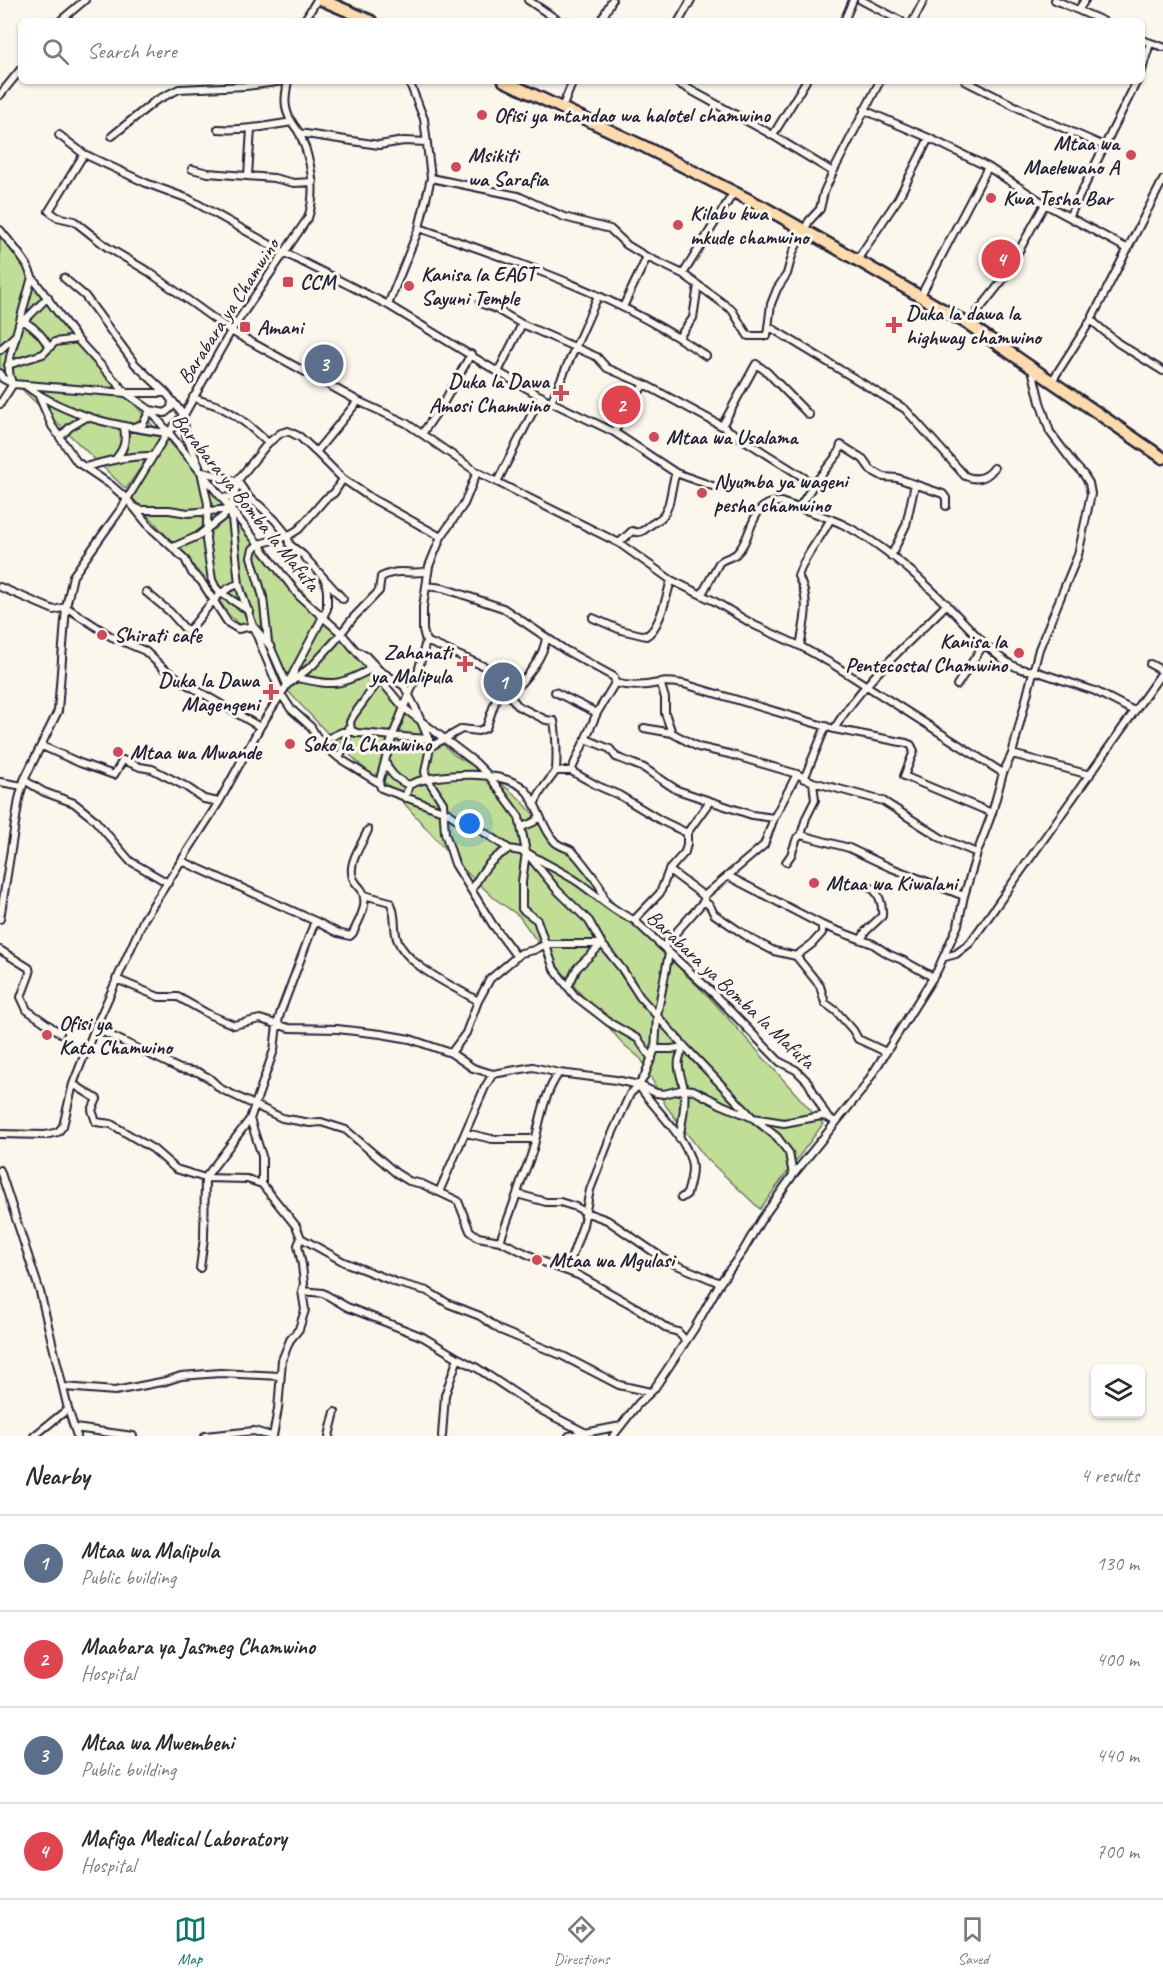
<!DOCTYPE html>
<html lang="en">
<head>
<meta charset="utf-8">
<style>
	:root { --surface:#fff; --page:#f2f2f3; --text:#2b2b33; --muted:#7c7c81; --line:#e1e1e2; --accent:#0f766e }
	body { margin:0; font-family:Caveat,sans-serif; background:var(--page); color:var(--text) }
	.controls { position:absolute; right:18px; bottom:18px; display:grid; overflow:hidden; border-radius:9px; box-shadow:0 2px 4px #0004 }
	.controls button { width:54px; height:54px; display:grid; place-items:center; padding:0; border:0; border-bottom:2px solid var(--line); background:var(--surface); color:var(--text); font:30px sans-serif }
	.you { position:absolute; left:470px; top:824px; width:21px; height:21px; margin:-15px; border:4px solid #fff; border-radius:50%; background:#1a73e8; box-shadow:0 0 0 9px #1a73e833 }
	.badge { display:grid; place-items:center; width:39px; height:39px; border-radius:50%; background:var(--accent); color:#fff; font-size:20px; font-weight:700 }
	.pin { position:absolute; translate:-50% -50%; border:3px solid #fff; box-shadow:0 2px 6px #0006 }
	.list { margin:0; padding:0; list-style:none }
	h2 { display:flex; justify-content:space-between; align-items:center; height:78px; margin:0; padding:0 24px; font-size:26px }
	h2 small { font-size:20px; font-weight:400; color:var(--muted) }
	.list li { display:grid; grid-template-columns:39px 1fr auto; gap:18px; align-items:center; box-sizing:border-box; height:96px; padding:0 24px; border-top:2px solid var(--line) }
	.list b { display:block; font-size:22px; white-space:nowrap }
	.list p { margin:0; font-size:20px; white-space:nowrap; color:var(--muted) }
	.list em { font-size:20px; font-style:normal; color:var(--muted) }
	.icon { flex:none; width:33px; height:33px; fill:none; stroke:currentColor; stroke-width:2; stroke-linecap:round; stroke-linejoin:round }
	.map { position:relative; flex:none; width:1163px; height:1436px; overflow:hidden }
	.search { position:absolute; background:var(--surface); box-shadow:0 2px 4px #0004; left:18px; right:18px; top:18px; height:66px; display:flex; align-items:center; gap:15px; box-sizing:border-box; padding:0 21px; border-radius:9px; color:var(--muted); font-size:22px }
	.sheet { height:462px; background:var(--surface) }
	nav { display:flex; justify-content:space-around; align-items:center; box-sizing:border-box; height:84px; border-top:2px solid var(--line); background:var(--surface); font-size:16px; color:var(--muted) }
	nav a { display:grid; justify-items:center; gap:3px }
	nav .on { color:var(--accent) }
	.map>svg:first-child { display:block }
	.green { fill:#c0de96; stroke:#718068; stroke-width:1.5 }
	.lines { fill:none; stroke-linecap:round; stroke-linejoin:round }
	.minor-casing { stroke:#22223b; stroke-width:10 }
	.trunk-casing { stroke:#22223b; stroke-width:15 }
	.minor { stroke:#fbf7ec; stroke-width:6 }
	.trunk { stroke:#fddbac; stroke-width:10 }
	.poi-dot { fill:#d1495b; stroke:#fbf7ec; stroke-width:2 }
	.labels { text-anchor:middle; stroke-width:6; stroke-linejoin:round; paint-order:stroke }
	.poi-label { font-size:21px; font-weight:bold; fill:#22223b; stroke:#fbf7ec; text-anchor:start }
	.street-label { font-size:21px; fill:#22223b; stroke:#fbf7ec }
</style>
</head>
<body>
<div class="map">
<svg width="1163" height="1436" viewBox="0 0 1163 1436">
	<rect width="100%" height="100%" fill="#fbf7ec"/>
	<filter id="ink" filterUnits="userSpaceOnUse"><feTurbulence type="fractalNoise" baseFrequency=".0167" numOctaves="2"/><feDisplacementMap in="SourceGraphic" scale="12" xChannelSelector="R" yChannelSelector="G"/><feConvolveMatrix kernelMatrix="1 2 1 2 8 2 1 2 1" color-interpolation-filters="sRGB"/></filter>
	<g filter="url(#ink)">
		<path class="green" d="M0 236 87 350 162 436 126 489 9 377 0 373Z
			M166 438 400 701 454 755 496 779 519 798 625 916 658 945 684 973 710 998 823 1124 760 1209 705 1157 666 1106 641 1059 622 1043 542 948 519 916 494 898 459 865 387 784 366 770 330 736 288 691 267 647 229 615 203 577 129 494Z"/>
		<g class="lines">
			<g class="minor-casing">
				<path id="minor" d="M528 0 559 21
					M861 0 901 21
					M1055 0 1103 21
					M1079 9 1085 0
					M60 21 85 0
					M304 21 317 0
					M601 21 612 0
					M679 21 691 0
					M844 21 853 0
					M913 21 924 0
					M1142 40 1163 47
					M1142 70 1150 43
					M674 81 767 132 833 172
					M965 81 1029 113 1104 146
					M0 95 21 69
					M562 108 573 81
					M864 110 929 138 988 167 1045 204 1128 249
					M218 129C243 131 267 126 292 122
					M299 133 379 145 404 141 427 142
					M59 135 84 154 146 183 189 199 285 253 388 305 498 372 551 402 614 432 676 473 718 488
					M773 135 806 81
					M112 136 155 101 179 89 246 86 284 81
					M84 154 49 211 57 217 74 221 107 247 149 272 231 331 358 401 406 423 477 472 619 543 671 580 714 601 754 625 800 646 834 665 1003 773
					M192 169 208 173 274 178 294 183 313 182
					M248 176 251 129
					M431 178 518 196 564 217 610 229 627 245 647 257 683 274 732 310 748 336H767L771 304 777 289 787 274 793 252 809 221 820 209 824 192 833 172 880 81
					M1069 217 1137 81
					M419 228C518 262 620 296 706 356
					M0 230 17 251 27 265 32 277 77 339 126 393 150 410 231 509 299 596 341 633 404 708 476 763 489 776 519 817 526 852C542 862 559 870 575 880 595 893 612 911 634 920L714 994 780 1062 796 1070 808 1082 827 1117 836 1122
					M857 260 898 199 929 138
					M683 274 734 192
					M64 278 85 296 135 364 166 393 183 414 186 436 199 466
					M920 297 988 167
					M480 303 494 308 522 324 597 357 607 368 644 384 722 426 814 484
					M388 305 419 228 431 178 424 119 409 81
					M623 307 647 257
					M1091 320 1118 343 1163 371
					M24 321C35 328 44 336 49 348
					M19 324C28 319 39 305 48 297
					M968 324 1002 281 1045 204
					M768 326 905 409 965 476C977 481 987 478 994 468
					M679 337 693 318 698 285
					M0 350 16 335 32 277
					M8 365 43 354 55 342 77 339
					M498 372 522 324
					M0 373 2 378 13 384 126 393H166
					M1052 381 1091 320 1163 180
					M12 383C5 367 11 353 16 336
					M25 385C67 417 116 426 167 433
					M39 396 52 426 77 462 111 485 127 499 150 527 185 559 192 573 201 581 228 623 238 629 253 626 281 694 291 709 311 727 320 742 339 758 379 783
					M193 397C202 402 212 403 220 407 239 416 253 429 268 443
					M551 402 598 296
					M0 404 13 384
					M722 426 756 364 767 372 809 415
					M133 427 143 424 150 410 165 413 171 408 172 401
					M614 432 644 384
					M422 434 444 402 471 354
					M60 437 70 427 87 417
					M316 452 343 479 371 498 441 537
					M117 457C125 448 126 439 124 427
					M85 467C108 461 129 455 153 456
					M202 472 220 476 238 482 250 499 259 505 275 520 288 536 289 544 303 555 343 599
					M477 472 464 504 441 537 429 566 423 607V630L426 641 418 672 393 735 385 761 379 783 381 788 448 813 466 825 475 827 490 836 509 849 526 852 557 890 589 921 602 944 622 969 640 997 685 1047 753 1118 784 1123 821 1116 827 1117
					M202 476 208 504 206 540 212 580 216 588 221 593 249 611
					M497 482 541 396
					M221 497 250 499
					M134 507 141 510H169L188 513 231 509
					M799 508 814 484 838 454 841 445 863 459 871 470 884 477 897 478 943 494 946 498V506
					M619 543 632 531C640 534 643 531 649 526 653 523 657 521 661 518 672 507 670 487 676 473
					M173 547 198 536 231 510
					M891 556 906 525 915 484
					M427 586 443 588 503 608 565 650 614 677 615 683
					M0 587 54 610 66 607 112 637 145 651 163 668 188 685 260 727
					M146 592 170 612 186 630 190 629C205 613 216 590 239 584
					M702 594 719 563C724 558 731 558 736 554 754 538 748 501 781 502 801 509 823 515 842 524 892 548 938 595 976 635 988 648 1014 673 1032 670L1095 691 1134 711
					M593 618 621 630 646 636C660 629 667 594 671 580
					M426 641 488 668 518 706 546 720 554 721C557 738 557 753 556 771
					M268 642 263 597 251 557 253 549 259 544 288 536 299 529 325 499 334 493 343 479
					M800 646C805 620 811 600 798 576 805 554 820 540 830 520
					M357 651 366 656 379 670 404 686 415 707 429 740
					M1150 664 1163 671
					M297 678C333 685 337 687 371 669
					M380 679 353 716 350 722 351 730 356 733C381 734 404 738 429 739
					M660 682 665 698V713L672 733 698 747 729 754 797 774 813 782 883 801 941 838 977 853
					M290 683 313 665 335 641 353 618 379 591 381 577C401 567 409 576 428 571
					M287 685 270 646 253 626 242 594 239 584 231 509 238 480 268 443 281 433 288 431 300 437 316 452 358 401
					M501 685 486 728 478 731 462 729 430 747 425 772 427 778 443 803 445 833 455 864 493 925 517 957
					M957 685 984 644
					M555 692 597 713
					M509 695C523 682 545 657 546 637
					M644 728 672 733
					M834 729C863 681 907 645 947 604
					M586 739 610 749 616 757 644 768 677 790 752 815 774 818
					M320 742 342 732H355
					M42 746 80 763 114 775 123 760 140 767 152 769 185 786 204 799 219 802
					M1012 754 1090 775
					M339 758 346 742 348 728
					M385 761C390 774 397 780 409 785
					M571 771 598 786 619 795 662 821 687 833
					M804 779 826 726
					M24 780 44 792 74 803 94 819 130 861 168 883
					M0 782 23 786
					M405 798 409 785C434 772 511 768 528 793 539 808 542 828 555 842 560 847 567 847 572 851 576 854 598 882 600 887 602 891 603 896 605 900
					M534 804 541 791 556 771H571L597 713 615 683C629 687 645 686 659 683 666 681 677 683 684 684L834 729 906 743 911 745 914 751 904 776 992 813
					M522 827 534 822 539 817
					M801 835 849 848 889 867 964 896
					M526 852 522 882V909L537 920 554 969 575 996 610 1023 638 1039 652 1059
					M182 861 315 921 338 933 350 936 353 933C359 920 370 903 361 889 357 884 352 880 352 873 350 860 363 842 368 830
					M786 862 791 855 797 838 801 835 806 818 815 800 813 782
					M669 870 704 896
					M728 876 822 925 873 944 888 954 902 960 933 977
					M472 889C483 870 489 860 509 849
					M364 895 390 902C397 914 393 926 397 939 407 967 454 986 478 1001
					M704 901 710 906 714 914 751 939 774 951 796 956 820 986 825 1003 836 1011 853 1030 858 1039 886 1052
					M0 919 19 799 24 780 58 711 66 607 73 576 123 506 164 438 185 413 231 331 308 218C317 191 311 160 300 134 298 130 294 126 292 122 283 109 285 96 288 81
					M634 920 660 893 669 870 685 852 687 844V833L710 801
					M861 940 866 931 882 916C883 904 879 891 868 886
					M663 947 704 901V896L764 845 774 818 797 774
					M0 950 29 968 30 973 21 997 27 1010 60 1033
					M796 956 812 944 822 933V925
					M945 957 956 954 970 943 1163 671
					M116 979 159 997H178L210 1015 234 1025 260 1019 289 1028 337 1029 381 1034 410 1039 451 1053 473 1068 493 1074 533 1067 559 1073 616 1080 639 1085 656 1093 664 1094 684 1089 693 1090 722 1105 753 1118 777 1137 789 1153 793 1175
					M568 987 577 968 602 944
					M95 1028 180 1069 198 1072 209 1078 221 1089 282 1118 310 1123 321 1122 346 1130 396 1173 409 1181 422 1184 458 1201 470 1231 478 1237 500 1241 548 1264 578 1275 637 1308 668 1329 678 1332 686 1341
					M655 1049H671L684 1047
					M451 1053 466 1033 478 1001 490 979 521 953 534 950 546 944H602
					M559 1073C543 1095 540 1123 533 1149 529 1164 521 1178 517 1194L546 1202H560L576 1207 585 1212 607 1220 667 1261 720 1283
					M73 1084 97 1099 92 1110 96 1122 111 1124 153 1149 176 1169 205 1178 247 1179 262 1184 296 1226 301 1238 298 1245 302 1265 304 1284 302 1291 305 1310 299 1329 290 1340 282 1360 278 1409 273 1436
					M639 1086C655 1110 683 1133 691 1161 694 1170 690 1184 687 1194L681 1198
					M250 1119 262 1156V1184
					M466 1133 492 1139H530L535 1138
					M0 1134 45 1135 58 1132 63 1126 73 1084 95 1028 144 919 219 802 260 727 287 685 327 609V591L325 580
					M679 1138C682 1124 686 1102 684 1089 681 1073 673 1063 685 1047
					M0 1170 40 1292 68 1409 77 1436
					M439 1192 485 1087 493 1074
					M301 1238 344 1262 398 1283 427 1291 449 1304 480 1316 500 1330 563 1356 619 1385 650 1392
					M500 1241 517 1194
					M200 1268 204 1238 205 1178 250 1119 274 1050 277 1025 281 1011 315 921
					M567 1270 583 1225 590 1190 608 1143 630 1094 639 1085 644 1077 655 1049 657 1016 669 953
					M302 1291 323 1293 347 1307 423 1337 458 1358
					M64 1387 115 1391 166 1381 181 1376 220 1373 280 1376
					M75 1428 133 1436
					M34 1436 68 1409
					M205 1436 254 1431 271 1436
					M329 1436 335 1412
					M442 1436 445 1395 458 1358 477 1368 539 1409 584 1432
					M569 1436 621 1426
					M613 1436 638 1404 654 1389 694 1329 720 1283 743 1251 761 1220 793 1175 863 1089 937 971 958 925 964 896 977 853 992 813 1003 773 1012 754 1039 649 1078 555 1091 494 1089 483 1084 475 1074 464 1050 432 1040 402 1032 369"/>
			</g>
			<g class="trunk-casing">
				<path id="trunk" d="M322 0 371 21
					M504 81 645 147 767 209 857 260 968 324 1163 458"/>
			</g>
			<use href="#minor" class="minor"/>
			<use href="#trunk" class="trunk"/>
		</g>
	</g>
	<g class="poi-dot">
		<circle cx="482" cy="115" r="6"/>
		<circle cx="1131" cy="155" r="6"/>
		<circle cx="456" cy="167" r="6"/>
		<circle cx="991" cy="198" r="6"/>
		<circle cx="678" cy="225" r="6"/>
		<rect x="282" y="276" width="12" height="12" rx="3"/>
		<circle cx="409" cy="286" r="6"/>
		<path d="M891 316h6v6h6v6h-6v6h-6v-6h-6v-6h6z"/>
		<rect x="239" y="321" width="12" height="12" rx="3"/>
		<path d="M558 384h6v6h6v6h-6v6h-6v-6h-6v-6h6z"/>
		<circle cx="654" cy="437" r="6"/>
		<circle cx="702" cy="493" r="6"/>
		<circle cx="102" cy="635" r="6"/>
		<circle cx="1019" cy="653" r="6"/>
		<path d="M462 655h6v6h6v6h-6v6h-6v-6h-6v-6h6z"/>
		<path d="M268 683h6v6h6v6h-6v6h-6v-6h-6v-6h6z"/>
		<circle cx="290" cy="744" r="6"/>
		<circle cx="118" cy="752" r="6"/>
		<circle cx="814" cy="883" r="6"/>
		<circle cx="47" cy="1035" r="6"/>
		<circle cx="537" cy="1260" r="6"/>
	</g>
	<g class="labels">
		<g class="poi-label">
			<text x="494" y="122">Ofisi ya mtandao wa halotel chamwino</text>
			<text x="1119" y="150" text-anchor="end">Mtaa wa<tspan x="1119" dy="24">Maelewano A</tspan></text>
			<text x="468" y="162">Msikiti<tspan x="468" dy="24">wa Sarafia</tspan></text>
			<text x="1003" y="205">Kwa Tesha Bar</text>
			<text x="690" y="220">Kilabu kwa<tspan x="690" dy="24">mkude chamwino</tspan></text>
			<text x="421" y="281">Kanisa la EAGT<tspan x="421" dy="24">Sayuni Temple</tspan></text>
			<text x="300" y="289">CCM</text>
			<text x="906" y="320">Duka la dawa la<tspan x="906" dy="24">highway chamwino</tspan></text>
			<text x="257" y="334">Amani</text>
			<text x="549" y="388" text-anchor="end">Duka la Dawa<tspan x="549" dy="24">Amosi Chamwino</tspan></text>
			<text x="666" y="444">Mtaa wa Usalama</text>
			<text x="714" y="488">Nyumba ya wageni<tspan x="714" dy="24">pesha chamwino</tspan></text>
			<text x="114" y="642">Shirati cafe</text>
			<text x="1007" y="648" text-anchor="end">Kanisa la<tspan x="1007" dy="24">Pentecostal Chamwino</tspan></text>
			<text x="452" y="659" text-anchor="end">Zahanati<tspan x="452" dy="24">ya Malipula</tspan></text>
			<text x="259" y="687" text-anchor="end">Duka la Dawa<tspan x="259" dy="24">Magengeni</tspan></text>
			<text x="302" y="751">Soko la Chamwino</text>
			<text x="130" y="759">Mtaa wa Mwande</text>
			<text x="826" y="890">Mtaa wa Kiwalani</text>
			<text x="59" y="1030">Ofisi ya<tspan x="59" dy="24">Kata Chamwino</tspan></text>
			<text x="549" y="1267">Mtaa wa Mgulasi</text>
		</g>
		<g class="street-label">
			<text transform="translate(228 311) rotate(-57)" y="7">Barabara ya Chamwino</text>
			<text transform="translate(246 502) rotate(51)" y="7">Barabara ya Bomba la Mafuta</text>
			<text transform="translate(731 989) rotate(43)" y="7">Barabara ya Bomba la Mafuta</text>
		</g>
	</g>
</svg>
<div class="controls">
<button><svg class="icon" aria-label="layers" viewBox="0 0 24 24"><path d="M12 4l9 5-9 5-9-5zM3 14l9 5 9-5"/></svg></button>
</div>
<div class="you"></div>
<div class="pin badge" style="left:503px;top:682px;background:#5c6f8a">1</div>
<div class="pin badge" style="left:621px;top:405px;background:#e0444e">2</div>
<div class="pin badge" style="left:324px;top:364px;background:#5c6f8a">3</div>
<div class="pin badge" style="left:1001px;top:259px;background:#e0444e">4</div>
<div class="search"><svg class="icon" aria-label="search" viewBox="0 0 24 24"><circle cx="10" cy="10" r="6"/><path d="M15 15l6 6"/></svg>Search here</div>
</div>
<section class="sheet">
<h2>Nearby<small>4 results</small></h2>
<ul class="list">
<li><span class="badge" style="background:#5c6f8a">1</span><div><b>Mtaa wa Malipula</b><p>Public building</p></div><em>130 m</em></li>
<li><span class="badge" style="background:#e0444e">2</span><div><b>Maabara ya Jasmeg Chamwino</b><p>Hospital</p></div><em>400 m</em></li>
<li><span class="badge" style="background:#5c6f8a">3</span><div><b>Mtaa wa Mwembeni</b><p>Public building</p></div><em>440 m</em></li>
<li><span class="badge" style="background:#e0444e">4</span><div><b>Mafiga Medical Laboratory</b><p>Hospital</p></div><em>700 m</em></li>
</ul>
</section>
<nav>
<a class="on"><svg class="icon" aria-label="map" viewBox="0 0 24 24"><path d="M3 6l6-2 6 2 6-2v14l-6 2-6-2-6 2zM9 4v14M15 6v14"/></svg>Map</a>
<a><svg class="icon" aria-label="directions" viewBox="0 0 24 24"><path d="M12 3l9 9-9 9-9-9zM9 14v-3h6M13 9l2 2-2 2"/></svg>Directions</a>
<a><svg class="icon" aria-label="saved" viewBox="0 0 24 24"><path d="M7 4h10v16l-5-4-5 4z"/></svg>Saved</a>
</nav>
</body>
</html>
